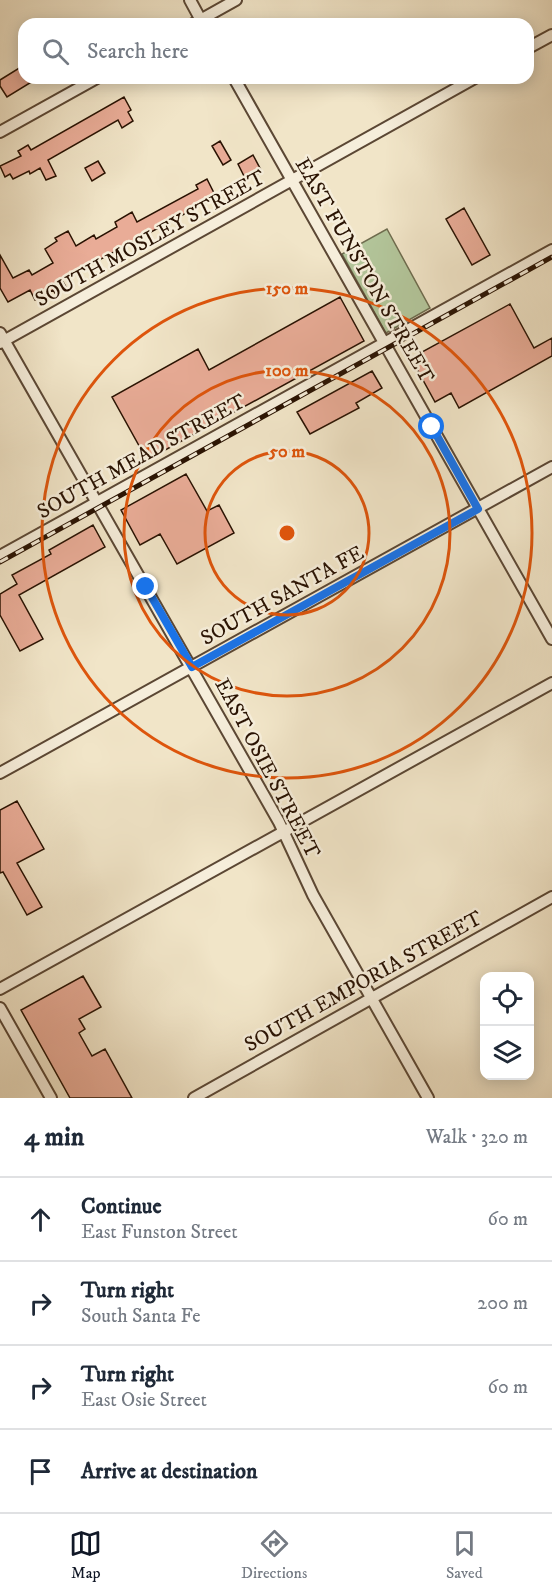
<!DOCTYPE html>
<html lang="en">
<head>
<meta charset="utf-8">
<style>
	:root { --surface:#fff; --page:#f6f6f7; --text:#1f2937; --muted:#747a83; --line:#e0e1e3; --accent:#111827 }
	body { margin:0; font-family:"IM FELL DW Pica",serif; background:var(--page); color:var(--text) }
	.controls { position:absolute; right:18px; bottom:18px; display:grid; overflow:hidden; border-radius:12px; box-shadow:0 3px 15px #0003 }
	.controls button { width:54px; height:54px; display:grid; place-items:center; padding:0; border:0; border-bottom:2px solid var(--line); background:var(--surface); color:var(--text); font:30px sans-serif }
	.stop { position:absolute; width:18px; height:18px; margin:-14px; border:4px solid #1a73e8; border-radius:50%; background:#fff }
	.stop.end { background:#1a73e8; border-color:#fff; box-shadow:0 2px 6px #0008 }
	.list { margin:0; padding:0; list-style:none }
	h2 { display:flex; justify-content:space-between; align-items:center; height:78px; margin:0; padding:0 24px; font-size:26px }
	h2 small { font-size:20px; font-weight:400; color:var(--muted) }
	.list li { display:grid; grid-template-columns:39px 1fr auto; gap:18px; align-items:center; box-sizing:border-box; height:84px; padding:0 24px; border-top:2px solid var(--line) }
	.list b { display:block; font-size:22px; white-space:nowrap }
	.list p { margin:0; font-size:20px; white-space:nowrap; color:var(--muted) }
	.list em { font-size:20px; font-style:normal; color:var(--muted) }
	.icon { flex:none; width:33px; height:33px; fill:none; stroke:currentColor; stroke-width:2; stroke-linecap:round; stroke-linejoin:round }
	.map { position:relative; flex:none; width:552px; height:1098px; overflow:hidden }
	.search { position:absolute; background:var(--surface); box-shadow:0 3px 15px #0003; left:18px; right:18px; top:18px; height:66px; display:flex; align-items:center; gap:15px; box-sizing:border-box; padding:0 21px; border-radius:18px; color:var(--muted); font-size:22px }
	.sheet { height:414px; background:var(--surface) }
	nav { display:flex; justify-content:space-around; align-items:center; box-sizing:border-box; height:84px; border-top:2px solid var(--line); background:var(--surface); font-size:16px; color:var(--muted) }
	nav a { display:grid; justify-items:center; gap:3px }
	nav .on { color:var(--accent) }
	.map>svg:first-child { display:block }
	.green { fill:#b3c69b; stroke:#6e6c4e; stroke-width:1.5 }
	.building { fill:#e9ac97; stroke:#291202; stroke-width:1.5 }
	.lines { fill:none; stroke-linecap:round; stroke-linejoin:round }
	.minor-casing { stroke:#5b4734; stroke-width:14 }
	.minor { stroke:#f6eedb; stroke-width:10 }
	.rail-casing { stroke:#291202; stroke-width:5 }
	.rail { stroke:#f6eedb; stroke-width:3; stroke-dasharray:9; stroke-linecap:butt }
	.route { stroke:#1a73e8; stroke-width:8 }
	.ring { fill:none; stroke:#de550c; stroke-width:3 }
	.labels { text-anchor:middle; stroke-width:5; stroke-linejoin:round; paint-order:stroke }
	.street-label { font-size:21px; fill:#291202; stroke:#f6eedb }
	.centre { fill:#de550c; stroke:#f6eedb; stroke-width:3 }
	.ring-label { font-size:18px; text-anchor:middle; font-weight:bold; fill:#de550c; stroke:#f6eedb; stroke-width:5; stroke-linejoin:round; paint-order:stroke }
</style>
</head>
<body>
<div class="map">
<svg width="552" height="1098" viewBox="0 0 552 1098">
	<rect width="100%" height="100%" fill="#f1e5c8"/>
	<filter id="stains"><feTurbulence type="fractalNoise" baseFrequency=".00333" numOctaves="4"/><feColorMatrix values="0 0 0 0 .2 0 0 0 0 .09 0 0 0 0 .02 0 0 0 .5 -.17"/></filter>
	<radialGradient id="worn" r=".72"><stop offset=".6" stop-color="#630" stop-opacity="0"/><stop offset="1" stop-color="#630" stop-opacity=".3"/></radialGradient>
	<path class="green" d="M387 229 430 308 386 333 342 254Z"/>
	<path class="building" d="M24 65V78H38L7 97 0 86V80Z
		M124 97 131 110 128 112 133 121 122 128 118 120 48 160 56 176 46 180 40 168 30 174 29 171 13 179 10 174 5 177 0 166 21 156 18 151 28 145 31 150Z
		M220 141 231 160 223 165 212 146Z
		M253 155 262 172 252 177 251 175 245 178 238 164Z
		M98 161 105 173 92 181 85 168Z
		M207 179 216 197 62 280 66 287 55 293 53 290 35 300 30 290 8 302 0 288V255L13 278 29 270 32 275 53 263 45 249 57 241 55 238 68 231 76 246 94 235 96 239 117 227 115 222 132 212 137 222 198 189 196 185Z
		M464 208 490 255 472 265 446 219Z
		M340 297 364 341 147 460 112 397 198 349 209 370Z
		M510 304 534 348 552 338V356L459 408 451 393 435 402 411 358Z
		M372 371 382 388 356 403 359 408 310 434 297 412Z
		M186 474 207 511 219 505 234 533 177 564 160 534 140 545 121 510Z
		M93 525 105 547 19 595 43 639 20 651 0 615V594L17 584 12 575 51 554 49 550Z
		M17 801 44 849 17 863 42 907 27 915 3 872 0 873V810Z
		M83 976 101 1007 79 1019 85 1029 79 1033 92 1056 105 1049 132 1098H70L21 1010Z"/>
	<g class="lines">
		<g class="minor-casing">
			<path id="minor" d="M190 0 203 24
				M193 24 236 0
				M528 48 552 35
				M234 78 552 639
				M0 132 97 78
				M0 333 279 822 313 895 428 1098
				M0 343 475 78
				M0 556 552 250
				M0 773 552 467
				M0 989 552 683
				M0 1008 51 1098
				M194 1098 552 897"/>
		</g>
		<use href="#minor" class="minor"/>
		<g class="rail-casing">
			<path id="rail" d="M0 562 552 257"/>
		</g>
		<use href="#rail" class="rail"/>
	</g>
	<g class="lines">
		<path class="route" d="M146 587 192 667 478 509 432 427"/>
	</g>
	<g class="ring">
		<circle cx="287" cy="533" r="82"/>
		<circle cx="287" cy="533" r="163"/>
		<circle cx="287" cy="533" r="245"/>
	</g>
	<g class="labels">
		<g class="street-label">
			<text transform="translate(150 238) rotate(-29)" y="7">SOUTH MOSLEY STREET</text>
			<text transform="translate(365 270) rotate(60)" y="7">EAST FUNSTON STREET</text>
			<text transform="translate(141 456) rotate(-29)" y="7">SOUTH MEAD STREET</text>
			<text transform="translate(282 595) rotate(-29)" y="7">SOUTH SANTA FE</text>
			<text transform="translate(268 768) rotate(62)" y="7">EAST OSIE STREET</text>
			<text transform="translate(363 981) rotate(-29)" y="7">SOUTH EMPORIA STREET</text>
		</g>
	</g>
	<circle cx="287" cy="533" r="9" class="centre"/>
	<g class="ring-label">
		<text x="287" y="294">150 m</text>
		<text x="287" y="376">100 m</text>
		<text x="287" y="457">50 m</text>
	</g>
	<rect width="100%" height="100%" filter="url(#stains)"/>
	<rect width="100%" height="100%" fill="url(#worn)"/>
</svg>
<div class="controls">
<button><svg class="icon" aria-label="locate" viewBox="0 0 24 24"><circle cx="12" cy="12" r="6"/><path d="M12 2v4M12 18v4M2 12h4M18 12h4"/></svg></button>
<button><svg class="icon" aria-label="layers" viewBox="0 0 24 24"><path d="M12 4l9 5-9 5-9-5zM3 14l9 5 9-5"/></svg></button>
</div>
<div class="stop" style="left:432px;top:427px"></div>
<div class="stop end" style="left:146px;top:587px"></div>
<div class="search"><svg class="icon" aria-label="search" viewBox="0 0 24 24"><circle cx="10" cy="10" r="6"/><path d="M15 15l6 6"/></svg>Search here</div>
</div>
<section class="sheet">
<h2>4 min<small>Walk · 320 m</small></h2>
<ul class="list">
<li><svg class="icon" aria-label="ahead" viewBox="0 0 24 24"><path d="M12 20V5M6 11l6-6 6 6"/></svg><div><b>Continue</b><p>East Funston Street</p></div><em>60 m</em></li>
<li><svg class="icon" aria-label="right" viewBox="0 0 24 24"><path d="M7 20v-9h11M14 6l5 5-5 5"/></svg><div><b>Turn right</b><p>South Santa Fe</p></div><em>200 m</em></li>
<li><svg class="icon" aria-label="right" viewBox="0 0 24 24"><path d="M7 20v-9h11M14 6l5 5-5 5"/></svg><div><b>Turn right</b><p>East Osie Street</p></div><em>60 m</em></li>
<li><svg class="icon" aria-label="arrive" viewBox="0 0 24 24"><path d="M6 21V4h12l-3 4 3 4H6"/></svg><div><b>Arrive at destination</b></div></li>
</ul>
</section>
<nav>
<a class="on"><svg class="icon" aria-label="map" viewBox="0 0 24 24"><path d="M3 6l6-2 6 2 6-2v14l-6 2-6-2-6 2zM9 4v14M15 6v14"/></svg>Map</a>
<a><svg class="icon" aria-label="directions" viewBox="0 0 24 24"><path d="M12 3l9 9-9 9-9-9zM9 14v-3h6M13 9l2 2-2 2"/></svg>Directions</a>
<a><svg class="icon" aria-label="saved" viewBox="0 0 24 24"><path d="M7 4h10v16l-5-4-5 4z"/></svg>Saved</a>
</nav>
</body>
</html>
